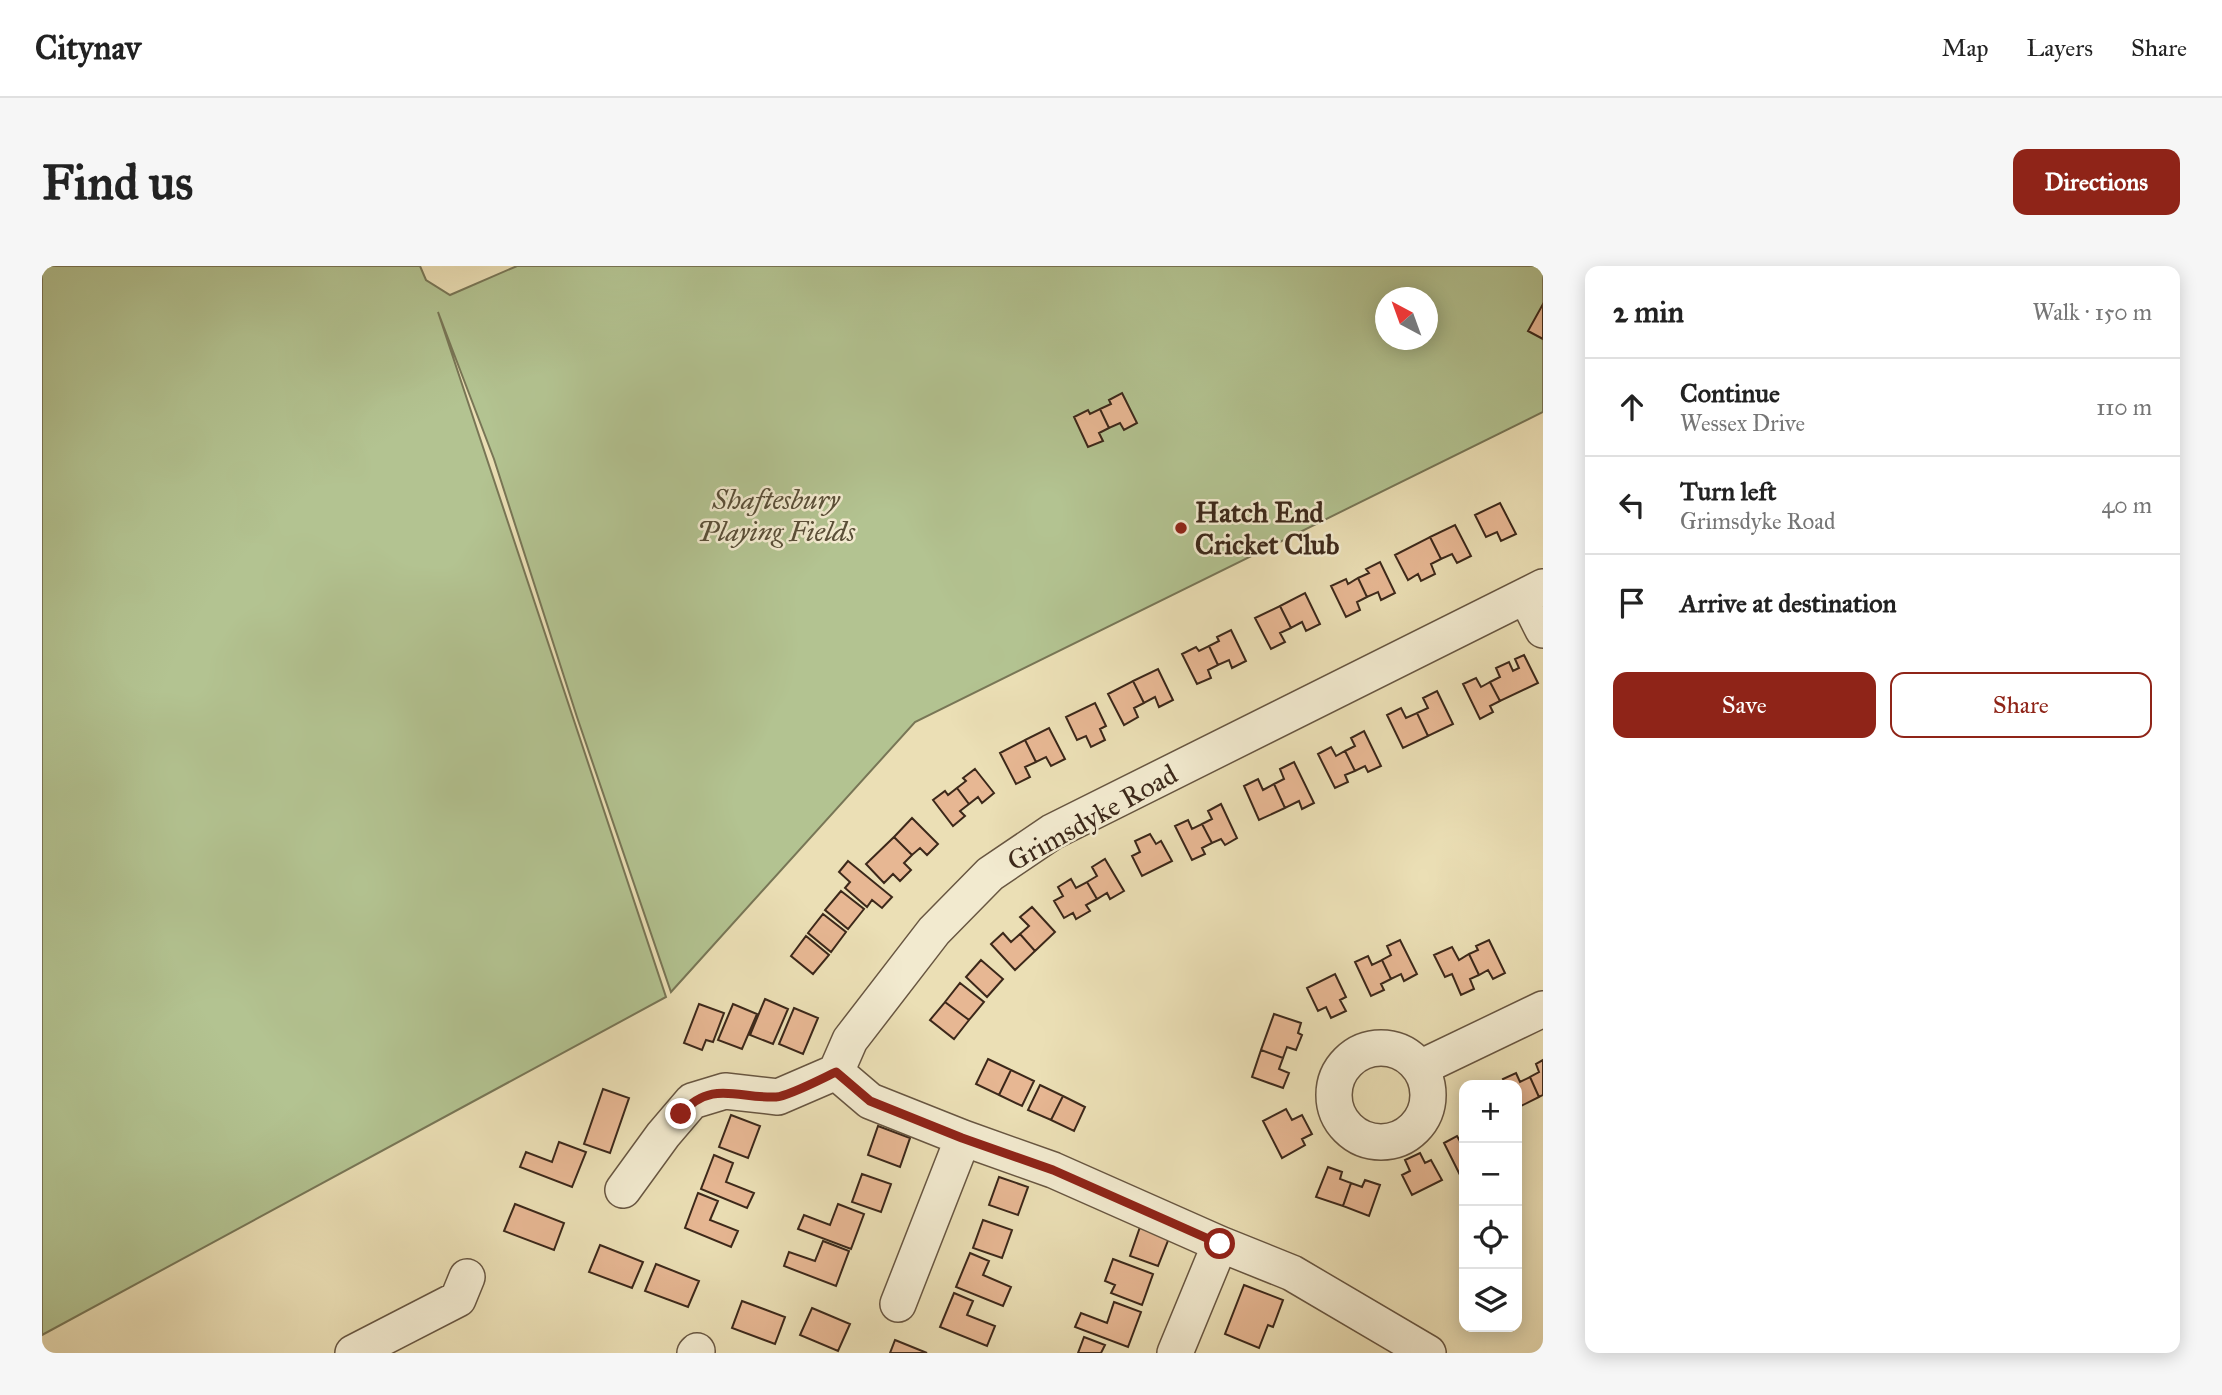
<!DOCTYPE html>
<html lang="en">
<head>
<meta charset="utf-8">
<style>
	:root { --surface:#fff; --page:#f6f6f6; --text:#222; --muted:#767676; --line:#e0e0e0; --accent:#8f2418 }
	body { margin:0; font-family:"IM FELL Great Primer",serif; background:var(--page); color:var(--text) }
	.controls { position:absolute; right:21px; bottom:21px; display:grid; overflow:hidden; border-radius:14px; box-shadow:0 4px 18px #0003 }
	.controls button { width:63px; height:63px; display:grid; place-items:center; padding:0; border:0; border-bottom:2px solid var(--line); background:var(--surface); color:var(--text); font:35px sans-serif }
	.compass { position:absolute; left:1333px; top:21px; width:63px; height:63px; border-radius:50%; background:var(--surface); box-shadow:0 4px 18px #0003; rotate:319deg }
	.stop { position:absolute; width:21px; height:21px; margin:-16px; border:5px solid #8f2418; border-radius:50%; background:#fff }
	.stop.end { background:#8f2418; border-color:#fff; box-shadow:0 2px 7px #0008 }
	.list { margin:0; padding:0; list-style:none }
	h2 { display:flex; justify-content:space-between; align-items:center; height:91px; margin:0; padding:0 28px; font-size:30px }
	h2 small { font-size:23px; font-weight:400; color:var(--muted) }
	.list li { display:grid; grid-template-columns:46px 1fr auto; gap:21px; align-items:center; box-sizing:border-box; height:98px; padding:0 28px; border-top:2px solid var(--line) }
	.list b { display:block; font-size:26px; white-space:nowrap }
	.list p { margin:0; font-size:23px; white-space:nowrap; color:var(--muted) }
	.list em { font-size:23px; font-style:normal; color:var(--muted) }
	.actions { display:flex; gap:14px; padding:21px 28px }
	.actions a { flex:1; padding:16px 0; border:2px solid var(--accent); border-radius:14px; text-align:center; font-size:24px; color:var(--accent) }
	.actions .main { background:var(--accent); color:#fff }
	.icon { flex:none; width:38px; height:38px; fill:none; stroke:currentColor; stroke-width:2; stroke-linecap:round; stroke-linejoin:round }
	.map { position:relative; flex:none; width:1501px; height:1087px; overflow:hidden; border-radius:14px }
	header { display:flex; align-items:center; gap:42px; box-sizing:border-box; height:98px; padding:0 35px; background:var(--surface); border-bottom:2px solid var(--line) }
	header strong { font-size:33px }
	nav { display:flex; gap:38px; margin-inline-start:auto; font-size:24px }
	.intro { display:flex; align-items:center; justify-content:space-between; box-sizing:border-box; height:168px; padding:0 42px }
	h1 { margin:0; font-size:49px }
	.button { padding:18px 32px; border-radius:14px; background:var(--accent); color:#fff; font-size:24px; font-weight:700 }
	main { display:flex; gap:42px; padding:0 42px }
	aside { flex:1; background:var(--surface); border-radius:14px; box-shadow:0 4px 18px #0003 }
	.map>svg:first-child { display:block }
	.green { fill:#b3c391; stroke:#787656; stroke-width:2; fill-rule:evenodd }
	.building { fill:#e7b793; stroke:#3c281a; stroke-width:2 }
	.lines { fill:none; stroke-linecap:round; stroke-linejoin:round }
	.minor-casing { stroke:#685641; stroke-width:38 }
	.minor { stroke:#f2eacf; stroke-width:35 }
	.route { stroke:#8f2418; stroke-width:9 }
	.poi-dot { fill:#8f2418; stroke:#f2eacf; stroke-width:2.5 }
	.labels { text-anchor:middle; stroke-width:5; stroke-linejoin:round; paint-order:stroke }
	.park-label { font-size:28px; font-style:italic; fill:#5a4f38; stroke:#f2eacf }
	.poi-label { font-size:28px; font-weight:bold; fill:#3c281a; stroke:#f2eacf; text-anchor:start }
	.street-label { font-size:28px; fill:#3c281a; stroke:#f2eacf }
</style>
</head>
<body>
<header>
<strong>Citynav</strong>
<nav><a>Map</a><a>Layers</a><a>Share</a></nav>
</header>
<div class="intro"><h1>Find us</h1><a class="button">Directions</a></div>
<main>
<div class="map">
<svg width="1501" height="1087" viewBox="0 0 1501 1087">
	<rect width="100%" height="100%" fill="#ebdfb5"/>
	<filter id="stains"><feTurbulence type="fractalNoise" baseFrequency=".00286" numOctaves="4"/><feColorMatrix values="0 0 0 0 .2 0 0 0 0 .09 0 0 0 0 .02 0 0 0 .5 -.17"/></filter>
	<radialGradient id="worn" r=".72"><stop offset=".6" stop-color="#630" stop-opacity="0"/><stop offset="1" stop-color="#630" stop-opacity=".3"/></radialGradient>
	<path class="green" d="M0 0H378L384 14 408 29 475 0H1501V146L873 456 629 726 535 451 452 193 396 46 624 731 0 1069ZM1344 32H1386V74H1344Z"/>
	<path class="building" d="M1501 38V73L1486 65Z
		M1080 127 1095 157 1082 164 1078 157 1067 162 1058 143 1069 138 1067 134Z
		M1058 143 1067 162 1057 167 1061 175 1046 181 1032 151 1046 144 1048 148Z
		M1458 237 1474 268 1459 275 1455 266 1444 271 1433 249Z
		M1413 259 1429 290 1415 297 1410 288 1399 293 1388 271Z
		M1388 271 1399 293 1389 298 1393 308 1379 315 1376 308 1366 314 1353 289Z
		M1338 296 1353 327 1339 334 1336 326 1325 331 1316 312 1327 307 1324 303Z
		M1316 312 1325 331 1315 336 1318 344 1304 351 1289 320 1304 313 1306 318Z
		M1263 327 1278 358 1264 365 1260 356 1249 362 1238 340Z
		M1238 340 1249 362 1238 367 1243 376 1229 383 1213 352Z
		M1189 364 1204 395 1190 402 1187 394 1176 399 1167 380 1177 375 1175 371Z
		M1167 380 1176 399 1166 404 1169 412 1155 418 1140 388 1154 381 1157 385Z
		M1482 389 1496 417 1458 435 1448 416 1458 411 1454 402 1467 396 1471 405 1477 402 1473 393Z
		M1116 403 1131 434 1117 441 1113 431 1102 437 1091 415Z
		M1434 412 1439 421 1448 416 1458 435 1448 440 1451 446 1438 453 1421 418Z
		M1091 415 1102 437 1092 442 1096 451 1082 459 1066 428Z
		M1395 425 1411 458 1386 470 1375 447 1386 442 1381 432Z
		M1053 437 1064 460 1058 463 1063 474 1049 481 1044 470 1035 474 1024 451Z
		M1359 442 1364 452 1375 447 1386 470 1361 482 1345 449Z
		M1007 462 1023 493 1009 500 1004 491 994 496 983 474Z
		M1322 465 1339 500 1326 506 1323 500 1313 505 1303 485 1313 480 1309 472Z
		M983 474 994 496 983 501 988 511 974 518 958 487Z
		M1289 481 1294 490 1303 485 1313 505 1303 509 1306 516 1293 522 1276 488Z
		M1252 496 1272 537 1260 543 1257 535 1243 542 1232 518 1242 513 1238 503Z
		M933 503 952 527 940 537 936 531 927 538 915 522 924 515 921 512Z
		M1216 513 1221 524 1232 518 1243 542 1217 554 1202 520Z
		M915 522 927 538 918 545 923 550 911 560 891 534 903 525 906 529Z
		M1179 538 1195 572 1183 579 1179 573 1170 577 1160 558 1170 553 1166 545Z
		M870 552 896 578 885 589 878 582 870 589 852 571Z
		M1146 554 1150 563 1160 558 1170 577 1160 582 1163 588 1150 594 1133 560Z
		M1108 568 1114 578 1119 575 1130 595 1100 610 1090 590 1098 586 1093 575Z
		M852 571 870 589 862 597 869 604 858 615 851 608 842 617 824 598Z
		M1063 593 1082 625 1068 633 1065 627 1055 633 1045 616 1055 610 1050 601Z
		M806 595 850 631 840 642 830 634 825 641 803 622 808 616 797 606Z
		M1029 613 1034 622 1045 616 1055 633 1044 639 1048 645 1034 653 1031 647 1022 652 1012 635 1021 630 1016 621Z
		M799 625 822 643 806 663 783 644Z
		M990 641 1013 666 993 685 978 668 987 660 978 651Z
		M781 648 804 666 789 686 766 667Z
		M961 667 969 676 978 668 993 685 973 704 949 678Z
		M764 670 787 689 771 708 749 690Z
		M1358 674 1375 708 1362 715 1359 708 1349 713 1340 694 1349 689 1345 680Z
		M1447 674 1463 707 1451 713 1446 704 1437 709 1427 688 1436 684 1434 680Z
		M1410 681 1417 694 1427 688 1437 709 1428 713 1432 723 1419 729 1410 708 1403 711 1392 689Z
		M1326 690 1330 699 1340 694 1349 713 1339 718 1342 724 1329 730 1313 696Z
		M939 694 961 713 945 731 924 711Z
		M1293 708 1304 731 1298 734 1304 745 1289 752 1284 741 1276 745 1265 722Z
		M918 717 942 736 927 754 903 736Z
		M723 733 746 743 731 778 708 769Z
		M903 736 927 754 912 773 888 754Z
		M657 738 682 747 671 776 664 774 660 784 642 777Z
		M691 738 715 748 700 783 676 774Z
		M752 742 776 752 761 788 737 778Z
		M1232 748 1259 757 1256 767 1260 769 1254 784 1245 781 1241 792 1219 784Z
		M1219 784 1241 792 1237 803 1247 807 1241 822 1210 811Z
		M946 793 969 804 957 829 934 818Z
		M1501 794V829L1497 831 1488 811 1497 806 1494 798Z
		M969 804 992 815 980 840 957 829Z
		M1474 807 1478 816 1488 811 1497 831 1475 842V819H1464L1461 813Z
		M998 819 1021 830 1009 854 986 844Z
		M561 823 587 832 568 887 542 878Z
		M1021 830 1043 841 1032 865 1009 854Z
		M1244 843 1250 854 1260 849 1270 868 1260 873 1263 879 1240 892 1221 855Z
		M689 849 718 860 706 892 677 881Z
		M836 860 868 872 858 901 826 889Z
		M1415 870 1420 879 1422 878V909L1419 911 1402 877Z
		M517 876 544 886 530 921 478 901 484 886 510 896Z
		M1378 887 1383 897 1389 894 1400 914 1370 929 1360 909 1368 905 1363 894Z
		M672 889 691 897 684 916 712 927 705 942 659 923Z
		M1286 901 1300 906 1298 913 1309 917 1301 940 1274 931Z
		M820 908 849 918 839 946 810 936Z
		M957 911 986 921 976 949 947 939Z
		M1323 914 1338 919 1327 950 1301 940 1309 917 1320 921Z
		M656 927 676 935 668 954 696 965 689 981 643 962Z
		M473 938 522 957 512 984 462 965Z
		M796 938 822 948 809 983 756 963 762 949 788 959Z
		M941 954 970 964 960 992 931 982Z
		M1098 961 1127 972 1116 1000 1088 990Z
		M781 975 807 985 794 1020 742 1000 747 986 773 995Z
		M558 979 601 996 590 1022 547 1006Z
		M928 987 947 995 941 1009 969 1021 961 1040 914 1021Z
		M1071 993 1111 1008 1100 1039 1069 1027 1073 1019 1063 1015Z
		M614 998 657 1015 646 1041 603 1025Z
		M1202 1019 1241 1034 1231 1061 1226 1059 1217 1082 1183 1068Z
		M912 1027 931 1035 925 1049 953 1060 945 1080 898 1061Z
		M700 1035 743 1051 733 1078 690 1062Z
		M1072 1036 1099 1046 1086 1081 1033 1061 1039 1047 1065 1057Z
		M770 1042 808 1058 796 1085 758 1069Z
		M1042 1071 1063 1079 1059 1087H1036Z
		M853 1074 885 1087H848Z"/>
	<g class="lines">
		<g class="minor-casing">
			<path id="minor" d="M1484 330 1501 364
				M1292 829a47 47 0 1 1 94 0a47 47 0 1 1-94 0Z
				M1378 802 1501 743
				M794 806 828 835 921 872 1011 904 1178 978 1250 1007 1386 1087
				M581 924 621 869 650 835 683 825 736 831 794 806 808 774 892 665 948 608 1010 566 1501 321
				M856 1038 921 872
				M311 1087 416 1033 425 1011
				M653 1087 655 1085
				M1133 1087 1178 978"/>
		</g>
		<use href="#minor" class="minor"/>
	</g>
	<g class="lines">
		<path class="route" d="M639 848C669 813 697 833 734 831 747 830 781 812 794 806L828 835 920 872 1011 904 1178 978"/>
	</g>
	<circle class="poi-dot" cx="1139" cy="262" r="7"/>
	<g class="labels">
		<g class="park-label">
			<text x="734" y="243">Shaftesbury<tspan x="734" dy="32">Playing Fields</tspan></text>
		</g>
		<g class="poi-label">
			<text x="1153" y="256">Hatch End<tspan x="1153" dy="32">Cricket Club</tspan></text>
		</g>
		<g class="street-label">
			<text transform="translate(1050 551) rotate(-29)" y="10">Grimsdyke Road</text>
		</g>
	</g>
	<rect width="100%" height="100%" filter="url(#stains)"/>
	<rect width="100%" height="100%" fill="url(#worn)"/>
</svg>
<div class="controls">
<button>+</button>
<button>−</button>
<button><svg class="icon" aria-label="locate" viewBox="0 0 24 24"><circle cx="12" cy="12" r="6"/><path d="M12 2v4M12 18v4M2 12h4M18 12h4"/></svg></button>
<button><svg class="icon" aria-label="layers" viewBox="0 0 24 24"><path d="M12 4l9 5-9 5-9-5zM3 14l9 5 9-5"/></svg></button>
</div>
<svg class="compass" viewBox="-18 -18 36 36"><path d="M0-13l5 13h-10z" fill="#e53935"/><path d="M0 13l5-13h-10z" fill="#767676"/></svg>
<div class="stop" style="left:1178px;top:978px"></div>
<div class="stop end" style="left:639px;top:848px"></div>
</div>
<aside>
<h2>2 min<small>Walk · 150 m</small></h2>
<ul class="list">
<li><svg class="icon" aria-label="ahead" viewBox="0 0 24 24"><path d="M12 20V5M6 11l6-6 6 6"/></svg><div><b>Continue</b><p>Wessex Drive</p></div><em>110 m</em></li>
<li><svg class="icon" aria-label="left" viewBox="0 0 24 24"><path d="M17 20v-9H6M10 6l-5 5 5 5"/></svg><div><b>Turn left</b><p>Grimsdyke Road</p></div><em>40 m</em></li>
<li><svg class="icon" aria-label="arrive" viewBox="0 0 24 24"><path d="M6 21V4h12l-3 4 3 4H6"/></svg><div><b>Arrive at destination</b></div></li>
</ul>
<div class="actions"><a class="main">Save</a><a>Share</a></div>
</aside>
</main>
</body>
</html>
